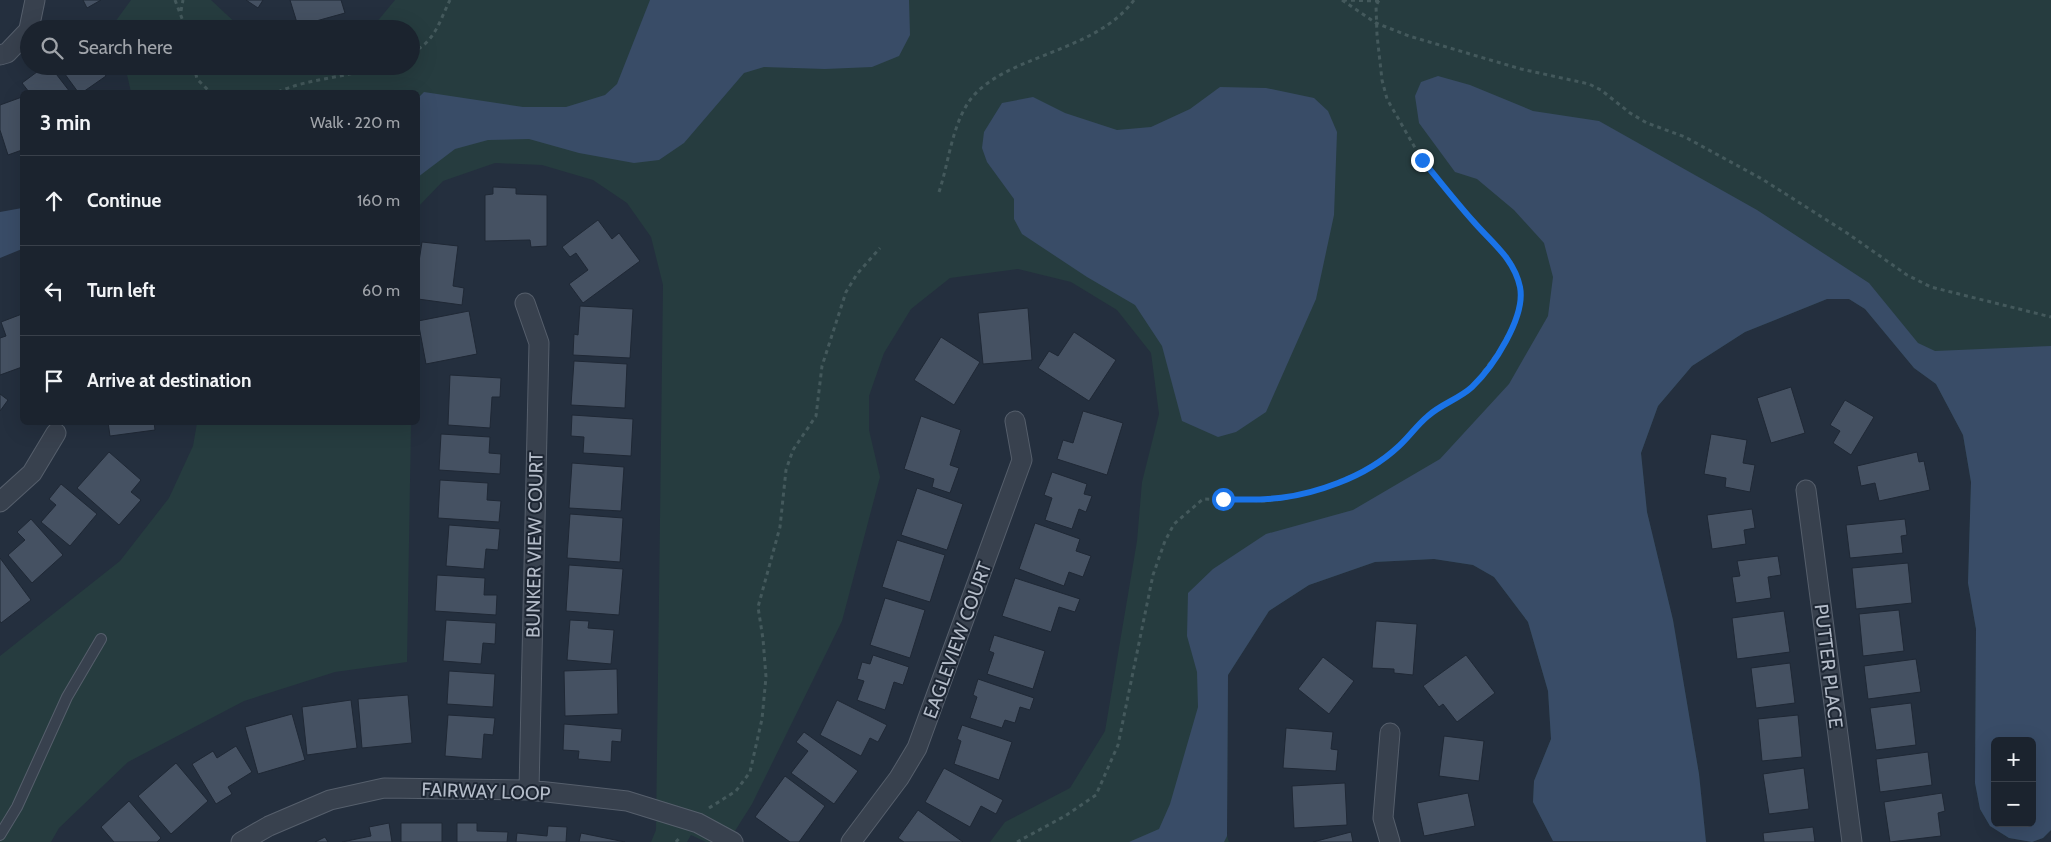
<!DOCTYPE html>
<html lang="en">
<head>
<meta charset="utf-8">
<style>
	:root { --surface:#1b232e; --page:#242b36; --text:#f1f3f6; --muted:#a0a4aa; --line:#39404a }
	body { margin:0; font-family:Cabin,sans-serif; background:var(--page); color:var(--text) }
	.controls { position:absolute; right:15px; bottom:15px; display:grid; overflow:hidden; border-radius:8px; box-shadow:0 5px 20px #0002 }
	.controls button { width:45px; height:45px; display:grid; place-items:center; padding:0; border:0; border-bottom:1px solid var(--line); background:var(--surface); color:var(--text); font:25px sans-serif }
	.stop { position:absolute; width:15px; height:15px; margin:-11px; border:4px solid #1a73e8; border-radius:50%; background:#fff }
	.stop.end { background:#1a73e8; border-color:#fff; box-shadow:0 1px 5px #0008 }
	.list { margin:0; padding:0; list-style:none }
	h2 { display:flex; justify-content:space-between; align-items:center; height:65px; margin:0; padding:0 20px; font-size:21px }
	h2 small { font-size:16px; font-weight:400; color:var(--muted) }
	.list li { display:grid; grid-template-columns:32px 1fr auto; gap:15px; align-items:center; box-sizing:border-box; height:90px; padding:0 20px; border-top:1px solid var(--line) }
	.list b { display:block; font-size:19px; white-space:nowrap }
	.list em { font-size:16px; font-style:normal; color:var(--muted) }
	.icon { flex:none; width:28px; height:28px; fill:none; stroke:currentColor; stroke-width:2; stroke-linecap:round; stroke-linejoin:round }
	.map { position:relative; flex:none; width:2051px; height:842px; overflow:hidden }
	.search { position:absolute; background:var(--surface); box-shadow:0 5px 20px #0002; left:20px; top:20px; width:400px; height:55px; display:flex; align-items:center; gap:12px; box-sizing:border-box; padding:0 18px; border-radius:28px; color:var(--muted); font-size:19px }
	.panel { position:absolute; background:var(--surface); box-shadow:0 5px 20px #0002; left:20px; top:90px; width:400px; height:335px; border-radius:8px }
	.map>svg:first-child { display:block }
	.green { fill:#263c3f; fill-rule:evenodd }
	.water { fill:#394c67; fill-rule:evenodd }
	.building { fill:#455162; stroke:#1f2835 }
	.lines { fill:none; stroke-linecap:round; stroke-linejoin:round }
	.lane-casing { stroke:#565f6c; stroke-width:12 }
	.street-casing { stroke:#565f6c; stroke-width:21 }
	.path { stroke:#44595c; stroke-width:3; stroke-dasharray:4 4; stroke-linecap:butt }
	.lane { stroke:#38414e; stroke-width:10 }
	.street { stroke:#38414e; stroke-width:19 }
	.route { stroke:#1a73e8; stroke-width:6 }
	.labels { text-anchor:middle; stroke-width:4; stroke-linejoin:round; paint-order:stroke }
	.street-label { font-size:19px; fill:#b4bcc9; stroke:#1d2633 }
</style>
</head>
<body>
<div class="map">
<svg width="2051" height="842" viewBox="0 0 2051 842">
	<rect width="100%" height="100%" fill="#242f3e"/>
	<path class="green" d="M131 0H211L242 29H117L115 22Z
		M395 0H2051V830L2043 838 2032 842 2009 838 1990 826 1980 809 1975 783 1976 629 1968 583 1971 482 1963 435 1936 384 1914 368 1865 309 1849 299H1827L1745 332 1692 366 1658 406 1641 453 1647 512 1673 620 1699 774 1706 842 1553 841 1533 802 1534 781 1551 739 1548 691 1528 622 1494 577 1473 565 1434 559 1375 562 1309 585 1269 611 1228 675 1227 836 1229 842H990L1005 822 1070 788 1105 731 1137 541 1142 482 1159 414 1151 353 1117 310 1071 282 1018 269 950 278 911 309 884 353 869 396V430L880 477 842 621 752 804 728 842H706L691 835 687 842H651L656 830 663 285 651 237 627 203 593 180 542 165 495 163 443 181 418 207V92H131L125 66H411V29H371ZM1995 741H2032V823H1995Z
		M197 423H411L407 662 335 672 244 701 128 762 59 828 51 842H0V656L120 561 169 498 193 446Z"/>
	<path class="water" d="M650 0H909L910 35 899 56 872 67 825 69 764 67 744 73 684 143 659 160 634 163 579 153 529 139 488 140 455 149 418 177V98L424 92 523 107H566L605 95 617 84Z
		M1438 76 1470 85 1533 111 1599 121 1757 210 1869 283 1918 343 1935 351 2051 346V830L2043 838 2032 842 2009 838 1990 826 1980 809 1975 783 1976 629 1968 583 1971 482 1963 435 1936 384 1914 368 1865 309 1849 299H1827L1745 332 1692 366 1658 406 1641 453 1647 512 1673 620 1699 774 1706 842 1553 841 1533 802 1534 781 1551 739 1548 691 1528 622 1494 577 1473 565 1434 559 1375 562 1309 585 1269 611 1228 675 1227 836 1224 842H1129L1159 829 1170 804 1198 707 1197 672 1187 636 1188 593 1213 569 1266 534 1353 510 1440 459 1509 384 1548 316 1553 277 1544 243 1514 210 1477 179 1455 172 1419 123 1415 96 1421 82ZM1995 741H2032V823H1995Z
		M1220 87 1266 88 1314 98 1328 111 1337 132 1334 215 1316 299 1266 412 1236 432 1218 437 1182 421 1162 346 1135 305 1087 277 1022 234 1014 219V199L987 162 982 148 984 132 1002 103 1033 97 1065 113 1117 130 1151 127 1190 109Z
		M22 208V249L0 258V212Z"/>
	<path class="building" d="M83 0H101L87 8Z
		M246 0H263L258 8Z
		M290 0H341L345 13 298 26Z
		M45 66H50L70 92H29L22 83Z
		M59 66H100L106 76 83 92H78Z
		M22 97V150L8 155 0 130V105Z
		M493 187 516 188V194L547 195V246L531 247 530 240 485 241V195L493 194Z
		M598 220 612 239 619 233 640 261 583 303 569 284 588 270 576 253 570 257 562 247Z
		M422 242 458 246 453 286 464 288 462 305 418 299V268Z
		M580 306 633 309 630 358 573 355 574 334 578 335Z
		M1028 308 1032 360 983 364 978 313Z
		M469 311 477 354 426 364 418 321Z
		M22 314V367L0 375V338L6 336 1 322Z
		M1074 332 1116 360 1089 401 1038 368 1049 351 1058 356Z
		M941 337 980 362 954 405 914 380Z
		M574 361 627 364 625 408 571 405Z
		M450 375 501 378 500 397H492L490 428 448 425Z
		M1791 387 1805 433 1771 443 1757 398Z
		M0 394 8 400 0 411Z
		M1845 400 1874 417 1851 455 1833 443 1840 431 1830 425Z
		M1083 411 1123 423 1107 475 1057 459 1063 440 1073 443Z
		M572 415 633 419 631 456 583 453 584 437 571 436Z
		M921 416 961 430 950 465 959 468 950 493 932 487 934 479 904 469Z
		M108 422H154L155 430 110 436Z
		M441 434 490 437 489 453 501 454 500 474 439 470Z
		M1711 434 1747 440 1743 463 1755 465 1750 492 1725 487 1726 478 1704 474Z
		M109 452 141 480 131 492 141 500 119 525 77 488Z
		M1917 452 1919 462 1924 461 1930 490 1879 501 1875 483 1861 486 1857 466Z
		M572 463 624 467 621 511 569 508Z
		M1052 472 1087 484 1084 494 1092 496 1086 512 1079 509 1072 529 1045 520 1052 498 1044 495Z
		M440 480 488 483 487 500 501 501 499 522 438 518Z
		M61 484 97 514 70 546 41 522 56 505 49 499Z
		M917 488 963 504 947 550 901 535Z
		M1752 509 1755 528 1744 530 1746 544 1712 549 1707 515Z
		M570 514 623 518 620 562 567 558Z
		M31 519 63 555 32 583 8 555 25 540 17 532Z
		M1905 519 1907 535 1901 536 1903 553 1850 558 1846 525Z
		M1035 523 1080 539 1076 551 1091 556 1083 577 1069 572 1064 586 1019 569Z
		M449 525 500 529 498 550 486 549 484 569 446 566Z
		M897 540 945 555 930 602 882 587Z
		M1778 556 1781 575 1768 577 1771 598 1736 603 1732 577 1740 576 1737 561Z
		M0 558 31 600 1 623 0 621Z
		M1908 563 1912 603 1856 609 1852 568Z
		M569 565 623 569 619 615 566 611Z
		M437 575 485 578 484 595H497L496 615 435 611Z
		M1015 578 1080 599 1075 612 1059 607 1051 632 1002 616Z
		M885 598 925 610 910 658 870 645Z
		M1899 610 1904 651 1863 656 1859 614Z
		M1784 611 1790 652 1737 659 1732 618Z
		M446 620 496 623 495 644 483 643 481 664 443 661Z
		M570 620 589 621 588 628 614 630 611 664 567 660Z
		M1376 621 1417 624 1413 675 1394 673V669L1372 668Z
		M994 635 1045 651 1033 689 987 674 994 653 989 651Z
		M873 655 909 667 903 685 894 682 885 710 857 700 864 681 857 679 862 662 870 664Z
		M1466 655 1495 693 1457 722 1443 704 1439 707 1423 686Z
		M1323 657 1354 681 1329 714 1298 689Z
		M1916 659 1921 692 1868 699 1864 666Z
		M1790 663 1795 703 1756 708 1751 668Z
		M617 669 618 714 565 716 564 671Z
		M449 671 495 674 493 707 447 704Z
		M978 679 1034 698 1030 710 1020 707 1015 723 1005 720 1002 728 970 718 977 697 973 695Z
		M408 695 412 743 362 748 358 699Z
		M351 700 357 748 307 755 302 707Z
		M837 700 887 725 878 742 870 738 861 756 820 735Z
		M1911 703 1916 745 1876 750 1870 708Z
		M292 714 305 760 258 774 245 727Z
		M448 715 495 718 493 735 484 734 482 759 445 756Z
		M1798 715 1802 757 1762 761 1758 719Z
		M564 724 622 729 621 742 612 741 611 762 578 759 579 751 563 750Z
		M962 725 1012 742 999 780 954 764 961 741 957 739Z
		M1286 728 1333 732 1331 749 1338 750 1336 771 1283 768Z
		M804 732 858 771 834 804 791 773 808 751 796 742Z
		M1444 736 1484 741 1479 781 1439 776Z
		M236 746 252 772 228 787 232 794 216 804 192 764 213 751 217 758Z
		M1928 752 1932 785 1880 792 1876 759Z
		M176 763 208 801 171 834 138 796Z
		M944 768 1003 800 996 814 981 806 970 827 925 802Z
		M1804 768 1809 809 1769 814 1763 774Z
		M785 776 825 806 799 842H790L755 817Z
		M1345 783 1347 825 1294 828 1292 786Z
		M1468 793 1475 826 1424 836 1417 803Z
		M1942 793 1945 811 1938 813 1941 836 1890 842 1884 802Z
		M129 801 161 838 157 842H114L101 827Z
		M918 810 963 842H904L898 838Z
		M389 823 392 842H342L371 836 369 827Z
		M401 823H442V842H401Z
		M457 823H477V831L508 832 507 842H457Z
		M548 826 567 827 566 842H516L517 833 547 836Z
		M1813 827 1815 842H1764L1763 833Z
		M1351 832 1353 842H1313Z
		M581 833 625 842H579Z
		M325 837 328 842H315Z"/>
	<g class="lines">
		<g class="lane-casing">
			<path id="lane" d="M0 835 17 807 67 697 101 639"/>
		</g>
		<g class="street-casing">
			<path id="street" d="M29 29 35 0
				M0 55 7 53 29 30
				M525 303 539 343 529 790
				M1806 490 1852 842
				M0 502 32 473 56 433
				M1390 733 1383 818 1390 842
				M241 842 269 826 330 800 384 788 529 790 627 801 698 823 733 842
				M851 842 899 778 917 748 1022 460 1015 421"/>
		</g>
		<path class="path" d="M175 0 186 29
			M1342 0 1376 23 1409 36 1521 69 1589 84 1601 90 1630 113 1647 123 1685 137 1762 179 1847 233 1907 275 1931 287 2051 317
			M1343 0 1379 1
			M181 11 183 0
			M411 53C435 42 439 22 450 0
			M194 66 197 79 210 92
			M278 92C309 78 346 78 378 66
			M939 192C948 165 951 133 965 108 993 55 1093 56 1134 0
			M709 808 736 791 750 772 762 719 766 677 763 639 758 607 780 527 786 470 793 450 816 416 822 366 846 292 857 274 880 248
			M676 842 681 836
			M1017 842 1065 816 1096 795 1118 745 1153 575 1165 541 1174 524 1203 499 1265 501 1283 499 1318 490 1361 472 1398 448 1429 415 1472 387 1499 351 1514 323 1520 306 1521 290 1511 262 1476 225 1422 160 1387 99 1382 80 1377 35 1376 6 1379 0"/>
		<use href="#lane" class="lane"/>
		<use href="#street" class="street"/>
	</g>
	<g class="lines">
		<path class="route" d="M1223 499C1266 501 1297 499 1338 483 1359 475 1382 462 1399 446 1409 437 1417 425 1428 416 1441 404 1459 399 1472 387 1493 367 1526 317 1520 287 1514 258 1491 242 1473 221 1455 201 1439 180 1422 160"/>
	</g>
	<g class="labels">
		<g class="street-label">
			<text transform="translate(534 545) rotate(-89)" y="7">BUNKER VIEW COURT</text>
			<text transform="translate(957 640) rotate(-70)" y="7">EAGLEVIEW COURT</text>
			<text transform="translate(1829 666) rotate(83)" y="7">PUTTER PLACE</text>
			<text transform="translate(486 791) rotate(2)" y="7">FAIRWAY LOOP</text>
		</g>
	</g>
</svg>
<div class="controls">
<button>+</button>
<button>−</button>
</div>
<div class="stop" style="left:1223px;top:499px"></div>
<div class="stop end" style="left:1422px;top:160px"></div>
<div class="search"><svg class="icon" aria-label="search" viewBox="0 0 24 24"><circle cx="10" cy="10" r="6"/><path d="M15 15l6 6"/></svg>Search here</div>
<section class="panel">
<h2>3 min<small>Walk · 220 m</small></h2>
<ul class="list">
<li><svg class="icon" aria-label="ahead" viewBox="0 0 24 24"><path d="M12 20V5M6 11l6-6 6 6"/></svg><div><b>Continue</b></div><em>160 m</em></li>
<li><svg class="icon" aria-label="left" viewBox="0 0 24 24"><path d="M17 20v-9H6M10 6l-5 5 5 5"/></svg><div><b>Turn left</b></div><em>60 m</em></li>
<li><svg class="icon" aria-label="arrive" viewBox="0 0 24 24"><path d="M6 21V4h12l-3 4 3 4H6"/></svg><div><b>Arrive at destination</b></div></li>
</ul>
</section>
</div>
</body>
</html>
